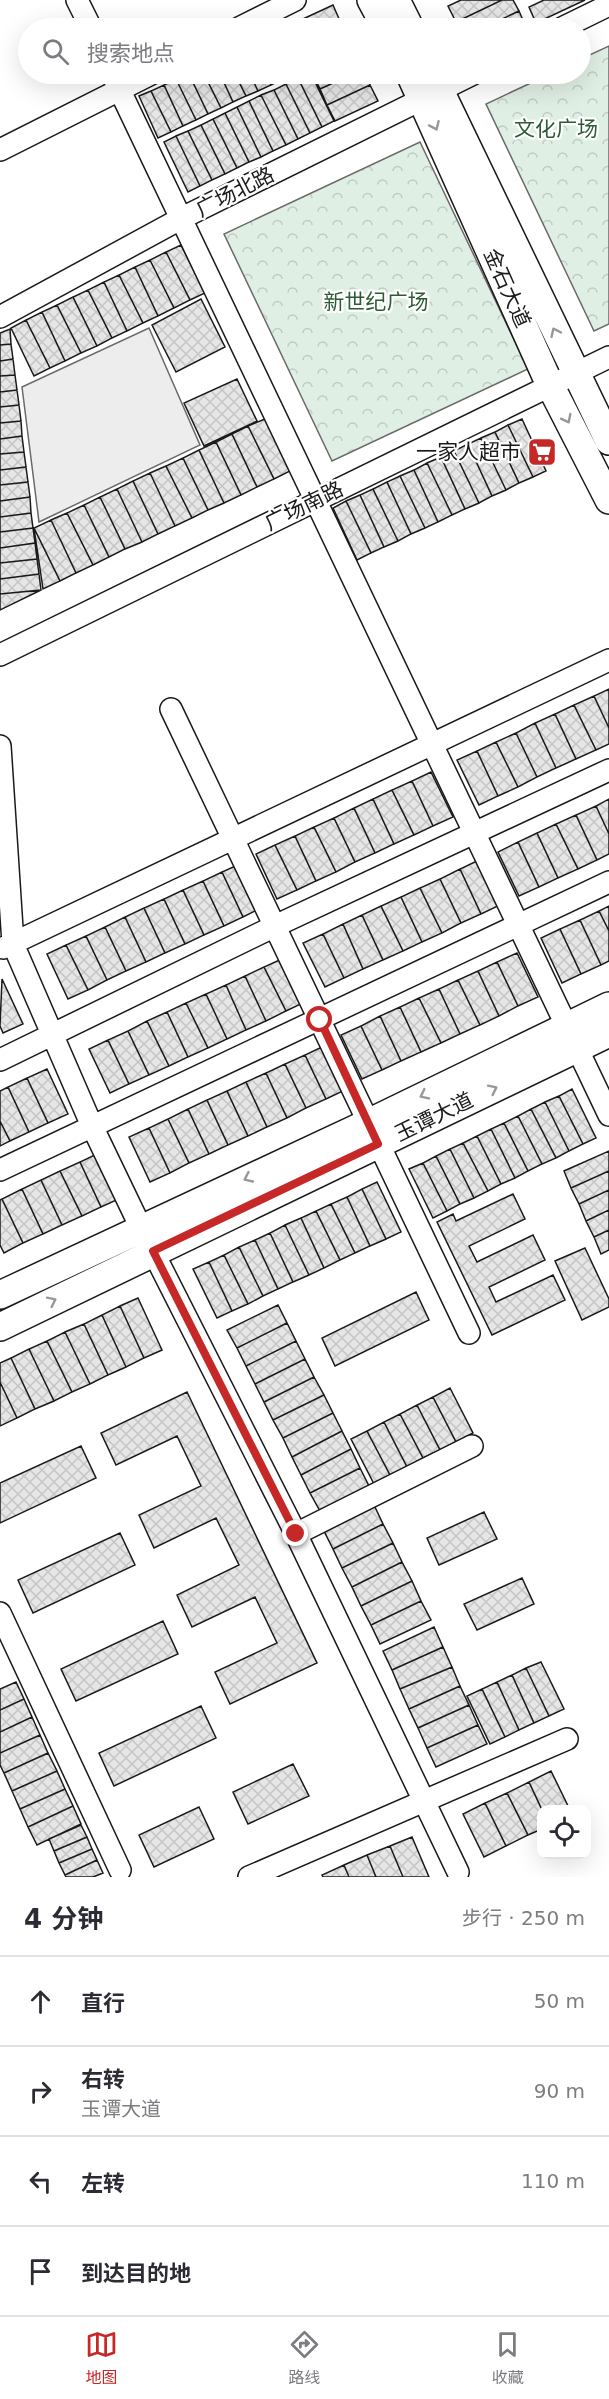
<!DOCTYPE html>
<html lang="zh">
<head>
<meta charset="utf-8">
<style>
	:root { --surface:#fff; --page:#f2f2f3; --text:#2b2b33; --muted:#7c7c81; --line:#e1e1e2; --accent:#c62828 }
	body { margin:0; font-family:"DejaVu Sans","Noto Sans SC",sans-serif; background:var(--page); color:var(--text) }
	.controls { position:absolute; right:18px; bottom:18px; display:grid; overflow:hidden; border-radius:12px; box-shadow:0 6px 24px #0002 }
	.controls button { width:54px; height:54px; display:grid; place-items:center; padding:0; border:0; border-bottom:2px solid var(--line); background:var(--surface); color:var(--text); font:30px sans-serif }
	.stop { position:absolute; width:18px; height:18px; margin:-14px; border:4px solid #c62828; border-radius:50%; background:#fff }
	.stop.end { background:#c62828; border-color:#fff; box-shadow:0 2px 6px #0008 }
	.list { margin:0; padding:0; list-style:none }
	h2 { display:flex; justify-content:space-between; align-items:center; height:78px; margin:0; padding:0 24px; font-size:26px }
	h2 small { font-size:20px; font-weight:400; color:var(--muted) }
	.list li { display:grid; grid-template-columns:39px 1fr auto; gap:18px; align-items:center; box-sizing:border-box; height:90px; padding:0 24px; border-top:2px solid var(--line) }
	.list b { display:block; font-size:22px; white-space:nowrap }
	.list p { margin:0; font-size:20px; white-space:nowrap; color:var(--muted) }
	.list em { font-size:20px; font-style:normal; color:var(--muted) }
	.icon { flex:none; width:33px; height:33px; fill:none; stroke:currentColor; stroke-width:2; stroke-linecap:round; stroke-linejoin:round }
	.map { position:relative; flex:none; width:609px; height:1877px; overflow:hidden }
	.search { position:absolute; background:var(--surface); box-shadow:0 6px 24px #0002; left:18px; right:18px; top:18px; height:66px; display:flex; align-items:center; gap:15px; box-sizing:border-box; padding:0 21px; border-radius:33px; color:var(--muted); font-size:22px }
	.sheet { height:438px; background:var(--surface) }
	nav { display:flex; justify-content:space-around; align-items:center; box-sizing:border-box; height:84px; border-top:2px solid var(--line); background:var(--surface); font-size:16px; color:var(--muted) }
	nav a { display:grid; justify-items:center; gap:3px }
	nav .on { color:var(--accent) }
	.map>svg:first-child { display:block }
	.park { fill:url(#park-crowns); stroke:#6a6a6a; stroke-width:1.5 }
	.parking { fill:#ededed; stroke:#6a6a6a; stroke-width:1.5 }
	.building { fill:url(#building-cross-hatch); stroke:#1a1a1a; stroke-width:1.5 }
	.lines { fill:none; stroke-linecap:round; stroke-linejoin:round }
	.minor-casing { stroke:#1a1a1a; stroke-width:24 }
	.major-casing { stroke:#1a1a1a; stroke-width:30 }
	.minor { stroke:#fff; stroke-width:21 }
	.major { stroke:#fff; stroke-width:27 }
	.oneway { stroke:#989898 }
	.route { stroke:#c62828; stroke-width:8 }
	.labels { text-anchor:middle; stroke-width:4.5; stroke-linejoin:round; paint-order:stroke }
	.park-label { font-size:21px; fill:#2b5a34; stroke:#fff }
	.street-label { font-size:21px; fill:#1a1a1a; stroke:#fff }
	.poi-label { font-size:21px; fill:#1a1a1a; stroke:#fff; text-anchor:end }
</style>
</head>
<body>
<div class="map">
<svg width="609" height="1877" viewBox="0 0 609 1877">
	<defs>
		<pattern id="park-crowns" width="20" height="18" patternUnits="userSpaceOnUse" patternTransform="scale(1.5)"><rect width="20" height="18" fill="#e0efe3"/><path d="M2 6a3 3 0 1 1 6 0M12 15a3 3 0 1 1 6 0" fill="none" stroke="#c0ccc2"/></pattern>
		<pattern id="building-cross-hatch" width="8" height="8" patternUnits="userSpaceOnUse" patternTransform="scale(1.5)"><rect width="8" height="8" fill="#e6e6e6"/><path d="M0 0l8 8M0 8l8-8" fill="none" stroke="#c5c5c5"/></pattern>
	</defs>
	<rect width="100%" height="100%" fill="#fff"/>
	<path class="park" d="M609 46V324L594 331 486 104 550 74H580L581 59Z
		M420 142 528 369 332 461 224 234Z"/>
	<path class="parking" d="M149 328 200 445 39 522 22 387Z"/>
	<path class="building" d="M461 0H502L456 22 448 6Z
		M502 0H513L519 11 483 28H459L456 22Z
		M544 0H585L536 23 529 7Z
		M333 5 340 21 324 28H291L290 25Z
		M519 11 526 27 483 28Z
		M189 74H204L221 108 208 114Z
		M189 74 208 114 196 120 176 79Z
		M204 74H220L233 102 221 108Z
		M220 74H235L246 96 233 102Z
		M235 74H250L258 91 246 96Z
		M250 74H265L271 85 258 91Z
		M265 74H281L283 79 271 85Z
		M307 74H311L334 121 322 127 298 78Z
		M313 74H353L320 89Z
		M353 74H365L370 85 327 105 320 89Z
		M298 78 322 127 310 133 286 84Z
		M176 79 196 120 183 126 164 85Z
		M286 84 310 133 298 139 274 90Z
		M164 85 183 126 171 132 151 91Z
		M370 85 378 101 335 121 327 105Z
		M274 90 298 139 286 145 261 95Z
		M151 91 171 132 158 138 139 96Z
		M261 95 286 145 273 151 249 101Z
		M249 101 273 151 261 157 237 107Z
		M237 107 261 157 249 162 225 113Z
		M225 113 249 162 237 168 213 119Z
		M213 119 237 168 225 174 201 125Z
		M201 125 225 174 212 180 188 131Z
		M188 131 212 180 200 186 176 136Z
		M176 136 200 186 188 192 164 142Z
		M181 245 205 293 190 300 166 252Z
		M166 252 190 300 174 308 150 260Z
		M150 260 174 308 158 316 135 267Z
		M135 267 158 316 143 323 119 275Z
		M119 275 143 323 127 331 104 282Z
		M104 282 127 331 112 338 88 290Z
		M88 290 112 338 97 346 73 297Z
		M73 297 97 346 81 353 57 305Z
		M201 299 225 347 176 372 152 325Z
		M57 305 81 353 65 361 42 312Z
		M42 312 65 361 50 368 26 320Z
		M26 320 50 368 34 376 11 328Z
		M10 329 11 344 0 345V333Z
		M11 344 13 359 0 361V345Z
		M13 359 15 375 0 376V361Z
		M15 375 17 390 0 392V376Z
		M237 379 257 421 204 446 184 403Z
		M17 390 19 405 0 407V392Z
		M19 405 21 421 0 423V407Z
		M265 419 290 471 274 479 248 426Z
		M522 419 546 471 533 477 508 425Z
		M21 421 22 436 0 439V423Z
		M508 425 533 477 519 483 495 432Z
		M248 426 274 479 257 487 232 434Z
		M495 432 519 483 506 490 481 438Z
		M232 434 257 487 241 495 216 442Z
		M22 436 24 452 0 454V439Z
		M481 438 506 490 492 496 468 444Z
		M216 442 241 495 224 503 199 450Z
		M468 444 492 496 479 503 454 451Z
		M199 450 224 503 208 510 183 458Z
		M454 451 479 503 465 509 441 457Z
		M24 452 26 467 0 470V454Z
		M441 457 465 509 452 515 427 463Z
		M183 458 208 510 192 518 166 466Z
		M427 463 452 515 438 522 414 470Z
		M166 466 192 518 175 526 150 473Z
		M26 467 28 482 0 485V470Z
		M414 470 438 522 425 528 400 476Z
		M150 473 175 526 158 534 133 481Z
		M400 476 425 528 411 534 387 482Z
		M133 481 158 534 142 542 117 489Z
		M28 482 30 497 0 501V485Z
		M387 482 411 534 398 541 373 489Z
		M117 489 142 542 125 549 100 497Z
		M373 489 398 541 384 547 360 495Z
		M360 495 384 547 371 553 346 501Z
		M30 497 31 513 0 517V501Z
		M100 497 125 549 109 557 84 505Z
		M346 501 371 553 357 560 333 508Z
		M84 505 109 557 93 565 67 513Z
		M31 513 33 528 0 532V517Z
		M67 513 93 565 76 573 51 520Z
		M51 520 76 573 60 581 34 528Z
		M33 528 35 543 0 548V532Z
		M34 528 60 581 43 589Z
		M35 543 37 559 0 563V548Z
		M37 559 39 574 0 579V563Z
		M39 574 41 590 0 594V579Z
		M41 590 0 610V594Z
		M609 689V728L594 696Z
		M594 696 609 728V744L596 750 574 705Z
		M574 705 596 750 576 759 555 714Z
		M555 714 576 759 556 768 535 723Z
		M535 723 556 768 537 777 516 733Z
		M516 733 537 777 518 787 496 742Z
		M496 742 518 787 498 796 477 751Z
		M477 751 498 796 479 805 457 760Z
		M431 772 453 817 433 826 412 781Z
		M412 781 433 826 414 835 392 790Z
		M392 790 414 835 394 844 373 799Z
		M373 799 394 844 375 853 354 808Z
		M609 799V834L596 806Z
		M596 806 609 834V854L597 860 576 815Z
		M354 808 375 853 355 862 334 818Z
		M576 815 597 860 578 869 556 824Z
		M334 818 355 862 336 872 314 827Z
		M556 824 578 869 558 878 537 833Z
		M314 827 336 872 316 881 295 836Z
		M537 833 558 878 539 887 518 842Z
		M295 836 316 881 297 890 275 845Z
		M518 842 539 887 519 896 498 852Z
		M275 845 297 890 277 899 256 854Z
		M479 860 500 905 481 914 460 869Z
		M242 863 263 907 243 917 222 872Z
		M460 869 481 914 461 923 440 879Z
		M222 872 243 917 224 926 203 881Z
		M440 879 461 923 442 933 420 888Z
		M203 881 224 926 204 935 183 890Z
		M420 888 442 933 422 942 401 897Z
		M183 890 204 935 185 944 164 899Z
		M401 897 422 942 403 951 381 906Z
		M164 899 185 944 165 953 144 908Z
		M381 906 403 951 383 960 362 915Z
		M609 906V931L599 911Z
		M144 908 165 953 146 962 125 917Z
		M599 911 609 931V961L601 965 580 920Z
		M362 915 383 960 363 969 343 924Z
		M125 917 146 962 126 971 105 927Z
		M580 920 601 965 581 974 560 929Z
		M343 924 363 969 344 978 323 934Z
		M105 927 126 971 107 980 86 936Z
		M560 929 581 974 562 983 541 938Z
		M323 934 344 978 325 987 303 943Z
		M86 936 107 980 88 990 66 945Z
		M66 945 88 990 68 999 47 954Z
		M517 953 538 997 518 1006 497 962Z
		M284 958 305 1002 286 1011 264 967Z
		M497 962 518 1006 499 1016 478 971Z
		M264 967 286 1011 266 1021 245 976Z
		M478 971 499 1016 480 1025 458 980Z
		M245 976 266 1021 246 1030 226 985Z
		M2 979 23 1024 3 1033 0 1026Z
		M458 980 480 1025 460 1034 439 989Z
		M226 985 246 1030 227 1039 206 994Z
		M439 989 460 1034 441 1043 419 998Z
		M206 994 227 1039 208 1048 186 1003Z
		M419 998 441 1043 421 1052 400 1007Z
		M186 1003 208 1048 188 1057 167 1012Z
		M400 1007 421 1052 401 1061 380 1016Z
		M167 1012 188 1057 169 1066 147 1021Z
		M380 1016 401 1061 382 1070 361 1026Z
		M147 1021 169 1066 149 1075 128 1031Z
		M361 1026 382 1070 362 1079 341 1035Z
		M128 1031 149 1075 129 1084 108 1040Z
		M108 1040 129 1084 110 1093 89 1049Z
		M324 1046 345 1090 326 1099 305 1055Z
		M305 1055 326 1099 306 1108 285 1064Z
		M285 1064 306 1108 287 1118 266 1073Z
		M47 1069 68 1114 48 1123 27 1078Z
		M266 1073 287 1118 267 1127 246 1082Z
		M27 1078 48 1123 29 1132 8 1087Z
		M246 1082 267 1127 248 1136 227 1091Z
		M8 1087 29 1132 10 1141 0 1121V1091Z
		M572 1089 596 1138 583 1144 559 1096Z
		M227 1091 248 1136 228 1145 207 1100Z
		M559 1096 583 1144 569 1151 545 1102Z
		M207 1100 228 1145 209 1154 188 1109Z
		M545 1102 569 1151 556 1158 531 1109Z
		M188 1109 209 1154 189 1163 168 1119Z
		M531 1109 556 1158 542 1164 518 1116Z
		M518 1116 542 1164 528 1171 504 1123Z
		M168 1119 189 1163 170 1173 149 1128Z
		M0 1121 10 1141 0 1146Z
		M504 1123 528 1171 515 1178 491 1129Z
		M149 1128 170 1173 150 1182 129 1137Z
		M491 1129 515 1178 501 1184 477 1136Z
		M477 1136 501 1184 488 1191 463 1143Z
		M463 1143 488 1191 474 1198 450 1149Z
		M450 1149 474 1198 460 1204 436 1156Z
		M609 1151V1171L571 1188 564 1171Z
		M99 1153 121 1198 101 1207 80 1162Z
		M436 1156 460 1204 447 1211 423 1163Z
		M80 1162 101 1207 82 1216 60 1171Z
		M423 1163 447 1211 433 1218 409 1169Z
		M60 1171 82 1216 62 1225 41 1180Z
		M609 1171V1190L579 1204 571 1188Z
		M41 1180 62 1225 43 1234 22 1189Z
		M377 1182 401 1232 386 1239 362 1189Z
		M22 1189 43 1234 23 1243 2 1199Z
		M362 1189 386 1239 370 1246 347 1197Z
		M609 1190V1210L586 1221 579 1204Z
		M513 1194 525 1219 469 1246 477 1262 533 1235 545 1260 489 1287 496 1302 553 1275 565 1300 492 1335 437 1222 453 1214 456 1221Z
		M347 1197 370 1246 355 1253 331 1204Z
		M2 1199 23 1243 4 1253 0 1245V1200Z
		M331 1204 355 1253 340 1260 316 1211Z
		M609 1210V1230L594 1237 586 1221Z
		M316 1211 340 1260 324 1268 301 1218Z
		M301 1218 324 1268 309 1275 285 1225Z
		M285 1225 309 1275 293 1282 270 1233Z
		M609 1230V1250L601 1254 594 1237Z
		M270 1233 293 1282 278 1289 255 1240Z
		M255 1240 278 1289 263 1296 239 1247Z
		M239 1247 263 1296 248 1304 224 1255Z
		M585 1248 609 1299V1307L582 1320 555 1261Z
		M224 1255 248 1304 232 1311 209 1262Z
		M209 1262 232 1311 217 1318 193 1269Z
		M416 1292 429 1320 335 1366 322 1338Z
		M138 1298 162 1350 144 1358 120 1306Z
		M278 1305 287 1323 237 1348 227 1330Z
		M120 1306 144 1358 126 1367 102 1315Z
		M102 1315 126 1367 108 1375 84 1324Z
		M287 1323 296 1341 246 1366 237 1348Z
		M84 1324 108 1375 90 1384 65 1332Z
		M65 1332 90 1384 72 1392 47 1341Z
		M47 1341 72 1392 54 1401 29 1349Z
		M296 1341 305 1359 255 1384 246 1366Z
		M29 1349 54 1401 35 1409 11 1358Z
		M11 1358 35 1409 17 1418 0 1382V1363Z
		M305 1359 314 1377 264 1402 255 1384Z
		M314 1377 324 1395 273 1420 264 1402Z
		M0 1382 17 1418 0 1426Z
		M450 1388 473 1433 456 1442 433 1397Z
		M187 1392 317 1663 230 1704 215 1672 277 1643 255 1597 192 1627 177 1595 239 1565 216 1518 154 1548 139 1515 201 1486 177 1436 116 1465 101 1433Z
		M324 1395 333 1413 283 1438 273 1420Z
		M433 1397 456 1442 440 1450 417 1405Z
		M417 1405 440 1450 423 1458 400 1414Z
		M333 1413 342 1431 292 1457 283 1438Z
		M400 1414 423 1458 407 1467 384 1422Z
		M384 1422 407 1467 390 1475 367 1431Z
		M342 1431 351 1449 301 1475 292 1457Z
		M367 1431 390 1475 374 1484 351 1439Z
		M81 1446 96 1478 0 1523V1483Z
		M351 1449 360 1468 310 1493 301 1475Z
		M360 1468 369 1486 320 1511 310 1493Z
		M374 1505 383 1524 333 1549 323 1529Z
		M484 1512 497 1539 439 1565 427 1538Z
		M383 1524 393 1543 342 1568 333 1549Z
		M120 1533 135 1565 33 1613 18 1580Z
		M393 1543 402 1562 352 1587 342 1568Z
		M402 1562 412 1581 361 1606 352 1587Z
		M522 1578 534 1604 477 1630 464 1604Z
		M412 1581 421 1601 371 1625 361 1606Z
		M421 1601 431 1620 380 1644 371 1625Z
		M163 1621 178 1654 76 1701 61 1669Z
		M434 1627 443 1647 392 1670 383 1651Z
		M443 1647 452 1667 400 1689 392 1670Z
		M541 1662 564 1709 549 1716 526 1668Z
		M452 1667 460 1686 409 1709 400 1689Z
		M526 1668 549 1716 534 1723 512 1675Z
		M512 1675 534 1723 519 1730 497 1682Z
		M16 1682 24 1699 0 1710V1689Z
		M497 1682 519 1730 505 1737 482 1689Z
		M460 1686 469 1705 418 1728 409 1709Z
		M482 1689 505 1737 490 1744 467 1696Z
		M24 1699 32 1717 0 1732V1710Z
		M469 1705 478 1725 427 1748 418 1728Z
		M201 1706 216 1738 114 1786 99 1753Z
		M32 1717 40 1735 0 1753V1732Z
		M478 1725 487 1744 436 1767 427 1748Z
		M40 1735 48 1753 4 1773 0 1765V1753Z
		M48 1753 57 1771 12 1791 4 1773Z
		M293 1764 309 1796 248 1824 233 1792Z
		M57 1771 65 1789 20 1809 12 1791Z
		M551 1771 570 1810H542L529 1782Z
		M529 1782 542 1810V1829L528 1835 507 1793Z
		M65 1789 73 1806 28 1827 20 1809Z
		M507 1793 528 1835 506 1846 485 1803Z
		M485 1803 506 1846 484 1857 463 1814Z
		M73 1806 81 1824 37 1845 28 1827Z
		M199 1807 214 1839 154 1867 139 1835Z
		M81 1825 87 1837 54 1851 49 1839Z
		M87 1837 92 1849 59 1863 54 1851Z
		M412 1837 429 1877H403L390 1846Z
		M390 1846 403 1877H376L367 1855Z
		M92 1849 97 1860 65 1875 59 1863Z
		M367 1855 376 1877H349L344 1865Z
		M97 1860 103 1873 93 1877H66L65 1875Z
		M344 1865 349 1877H323L322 1875Z"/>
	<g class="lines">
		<g class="minor-casing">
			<path id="minor" d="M77 0 91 28
				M239 28 295 0
				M562 28 609 5
				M112 74 609 1115
				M0 150 151 74
				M0 317 182 218 473 74
				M0 655 609 357
				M171 709 469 1333
				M0 746 13 944 92 1126 141 1228 296 1534 458 1872
				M3 948 609 660
				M0 1060 275 926 609 770
				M0 1170 609 882
				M296 1534 472 1446
				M0 1613 120 1870
				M249 1877 567 1739"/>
		</g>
		<g class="major-casing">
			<path id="major" d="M371 0 386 28
				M396 0 410 28
				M410 74 550 385 609 500
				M432 74 609 441
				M0 1295 368 1123 609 1006
				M0 1327 609 1033"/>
		</g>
		<use href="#minor" class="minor"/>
		<use href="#major" class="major"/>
	</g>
	<defs><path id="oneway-chevron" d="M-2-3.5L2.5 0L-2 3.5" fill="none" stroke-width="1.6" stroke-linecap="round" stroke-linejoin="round" transform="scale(1.5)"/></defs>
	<g class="oneway">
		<use href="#oneway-chevron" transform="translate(435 126) rotate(66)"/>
		<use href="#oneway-chevron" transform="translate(555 332) rotate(-115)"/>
		<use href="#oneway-chevron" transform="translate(567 419) rotate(63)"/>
		<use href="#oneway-chevron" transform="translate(493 1089) rotate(-26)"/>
		<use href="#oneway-chevron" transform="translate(424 1095) rotate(154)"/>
		<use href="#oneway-chevron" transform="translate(248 1178) rotate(155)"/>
		<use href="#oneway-chevron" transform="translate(52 1301) rotate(-26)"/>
	</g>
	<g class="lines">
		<path class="route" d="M296 1534 153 1251 378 1144 320 1020"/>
	</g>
	<defs>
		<g id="supermarket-square" transform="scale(1.5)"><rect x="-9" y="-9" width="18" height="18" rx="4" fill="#c62828" stroke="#fff"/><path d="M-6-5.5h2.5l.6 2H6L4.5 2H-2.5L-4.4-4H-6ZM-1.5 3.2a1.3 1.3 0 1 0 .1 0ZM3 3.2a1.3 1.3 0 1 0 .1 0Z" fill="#fff"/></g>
	</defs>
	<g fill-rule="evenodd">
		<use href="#supermarket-square" x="542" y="452"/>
	</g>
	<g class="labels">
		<g class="park-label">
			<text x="556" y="136">文化广场</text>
			<text x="376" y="309">新世纪广场</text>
		</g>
		<g class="street-label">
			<text transform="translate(235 192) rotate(-27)" y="7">广场北路</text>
			<text transform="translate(507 288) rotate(66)" y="7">金石大道</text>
			<text transform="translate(304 506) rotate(-26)" y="7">广场南路</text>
			<text transform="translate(434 1117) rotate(-26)" y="7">玉谭大道</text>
		</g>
		<g class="poi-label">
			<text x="521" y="459">一家人超市</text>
		</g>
	</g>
</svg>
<div class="controls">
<button><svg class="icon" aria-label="locate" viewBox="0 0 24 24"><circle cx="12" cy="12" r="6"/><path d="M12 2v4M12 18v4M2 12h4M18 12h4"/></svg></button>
</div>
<div class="stop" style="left:320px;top:1020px"></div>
<div class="stop end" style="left:296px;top:1534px"></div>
<div class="search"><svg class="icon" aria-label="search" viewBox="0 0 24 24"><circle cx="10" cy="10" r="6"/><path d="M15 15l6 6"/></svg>搜索地点</div>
</div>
<section class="sheet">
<h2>4 分钟<small>步行 · 250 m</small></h2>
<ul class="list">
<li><svg class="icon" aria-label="ahead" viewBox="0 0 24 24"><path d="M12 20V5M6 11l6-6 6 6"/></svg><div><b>直行</b></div><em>50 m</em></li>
<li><svg class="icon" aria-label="right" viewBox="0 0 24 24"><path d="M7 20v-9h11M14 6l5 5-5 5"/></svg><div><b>右转</b><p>玉谭大道</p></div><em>90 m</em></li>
<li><svg class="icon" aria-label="left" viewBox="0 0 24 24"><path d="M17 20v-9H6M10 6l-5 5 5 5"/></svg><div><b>左转</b></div><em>110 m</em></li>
<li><svg class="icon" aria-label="arrive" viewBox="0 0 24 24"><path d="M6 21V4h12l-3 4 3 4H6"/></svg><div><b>到达目的地</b></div></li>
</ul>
</section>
<nav>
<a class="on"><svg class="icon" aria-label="map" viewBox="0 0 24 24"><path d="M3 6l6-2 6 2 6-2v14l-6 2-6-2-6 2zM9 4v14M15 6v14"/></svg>地图</a>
<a><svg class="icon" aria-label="directions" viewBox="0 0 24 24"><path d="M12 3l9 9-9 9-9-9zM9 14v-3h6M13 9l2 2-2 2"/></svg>路线</a>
<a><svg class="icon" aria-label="saved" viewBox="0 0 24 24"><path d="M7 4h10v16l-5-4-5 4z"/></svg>收藏</a>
</nav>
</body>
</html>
